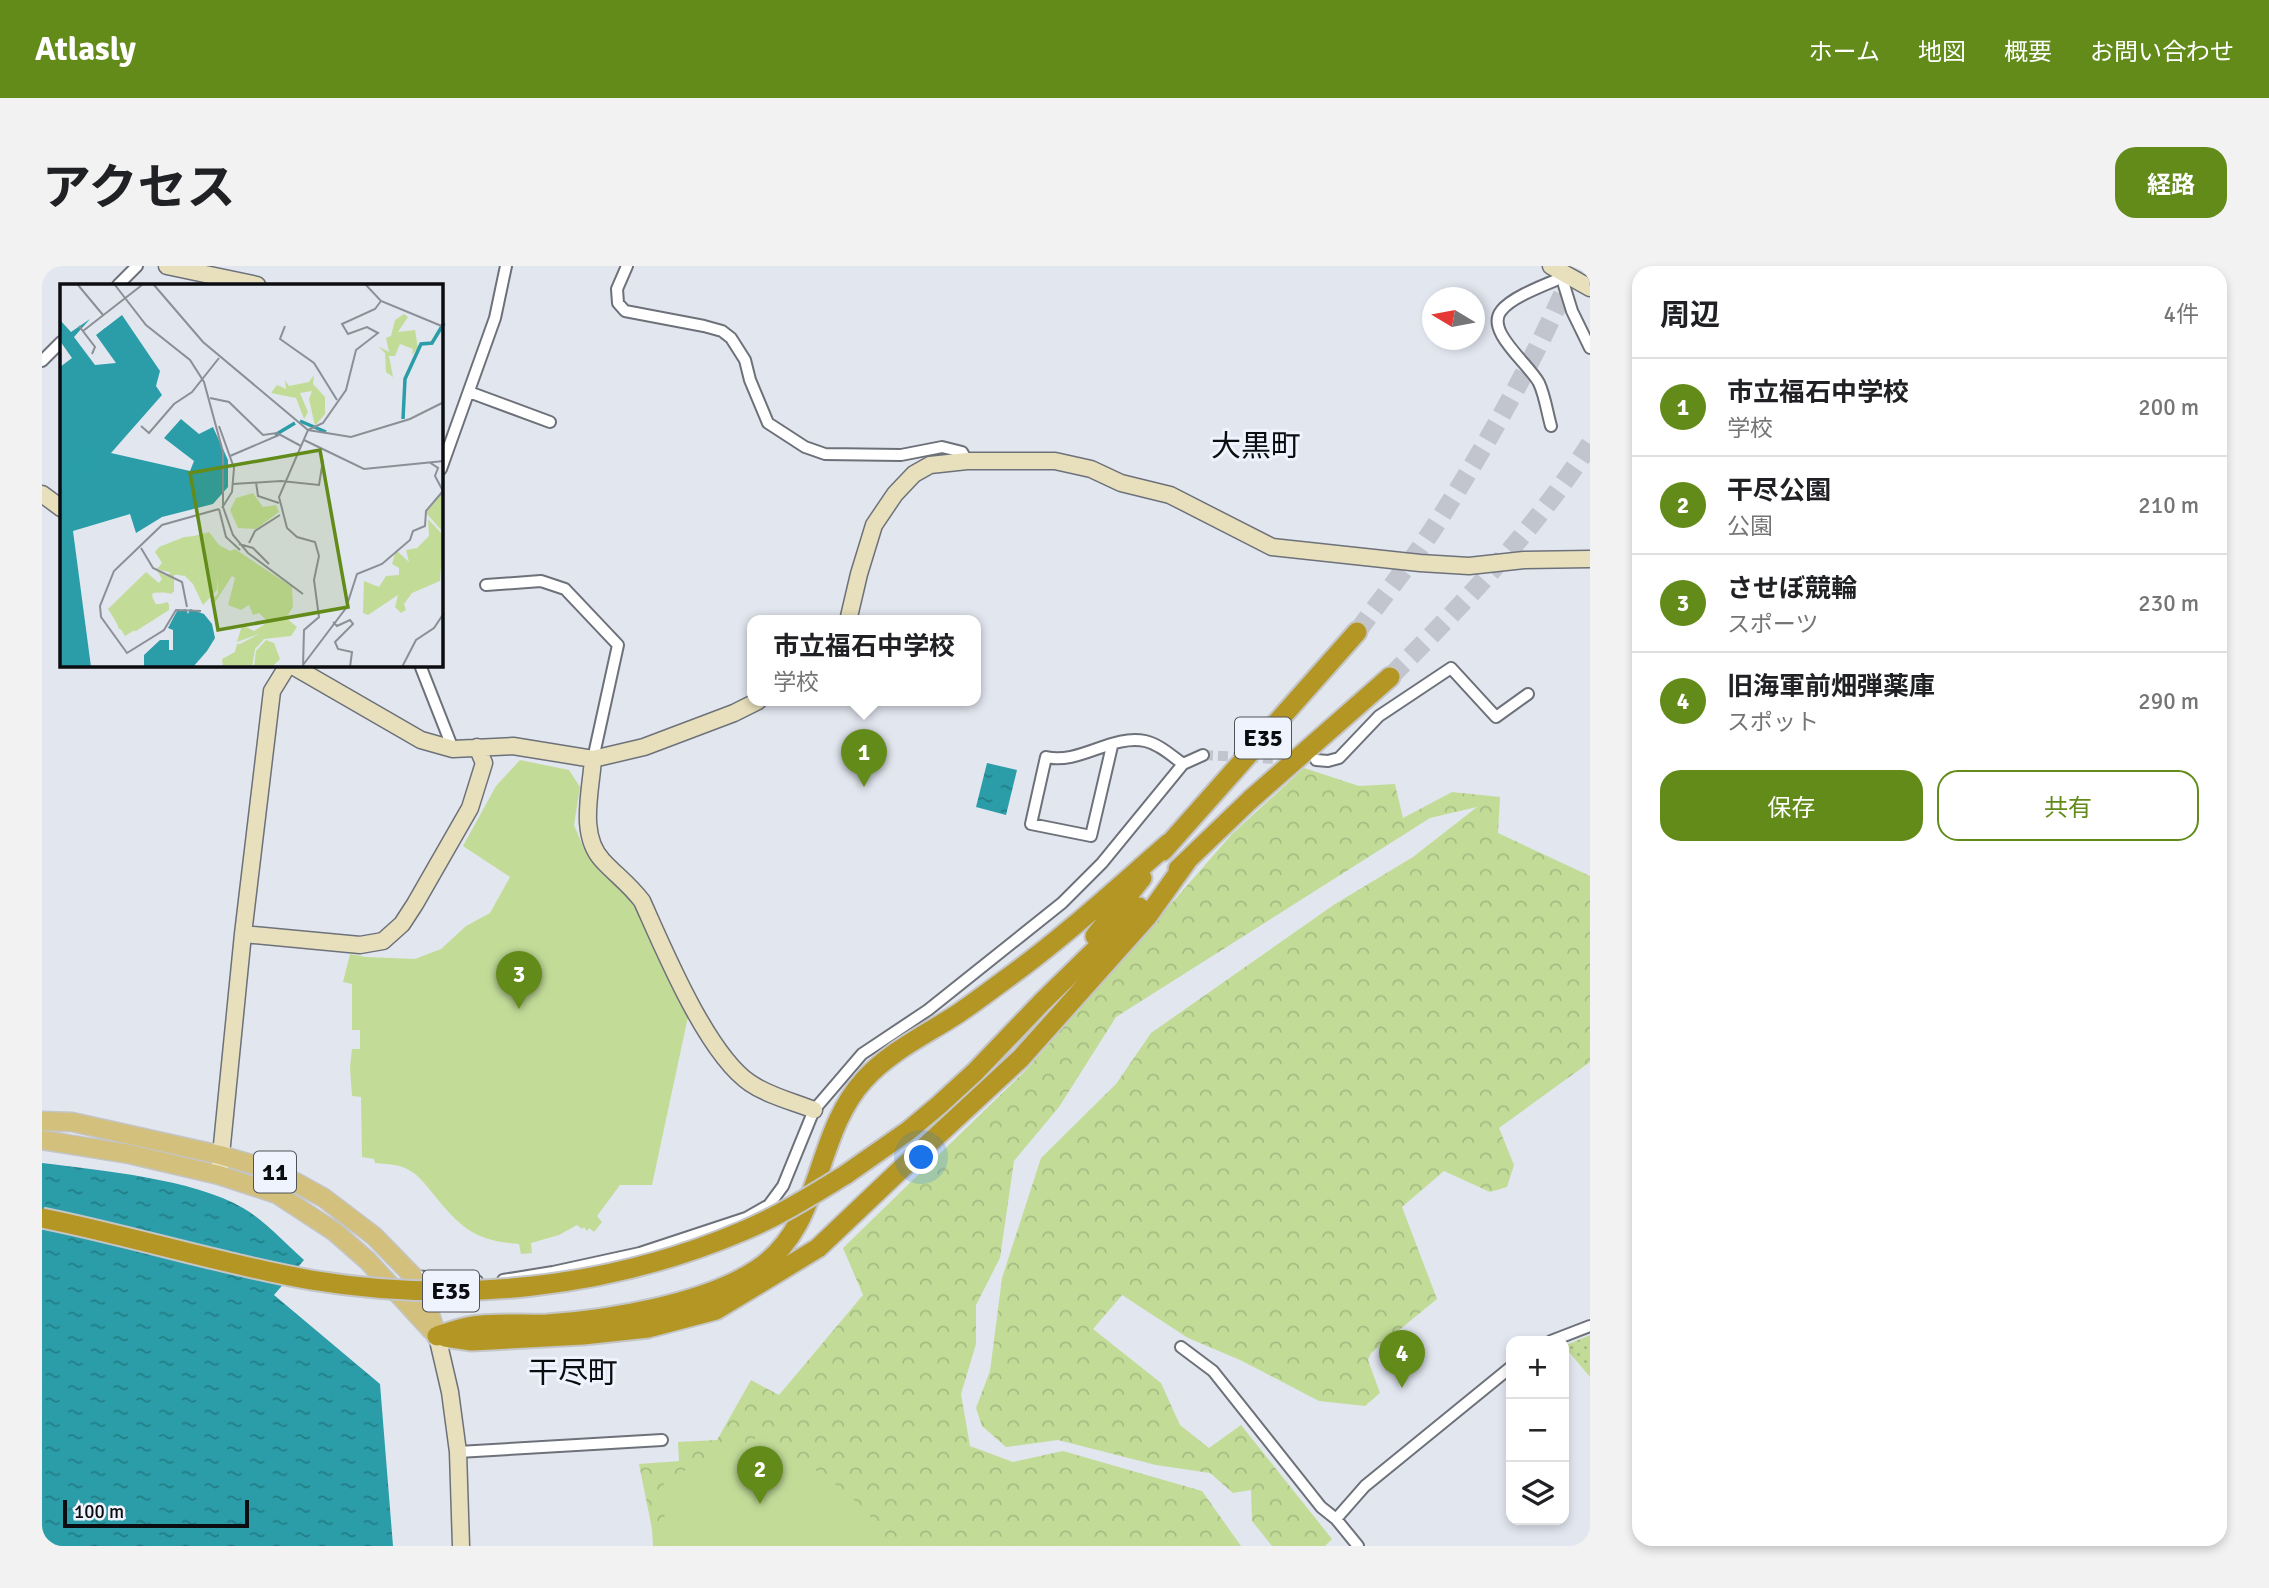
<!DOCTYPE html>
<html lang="ja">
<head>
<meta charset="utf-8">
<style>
	:root { --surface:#fff; --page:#f2f2f2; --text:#202124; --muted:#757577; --line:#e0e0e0; --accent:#628b19 }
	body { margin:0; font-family:Signika,"Noto Sans JP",sans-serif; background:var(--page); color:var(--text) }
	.controls { position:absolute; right:21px; bottom:21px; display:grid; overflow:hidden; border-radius:14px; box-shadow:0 4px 10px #0003 }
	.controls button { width:63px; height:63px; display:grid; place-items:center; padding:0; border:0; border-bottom:2px solid var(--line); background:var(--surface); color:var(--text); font:35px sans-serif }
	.compass { position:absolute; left:1380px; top:21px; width:63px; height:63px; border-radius:50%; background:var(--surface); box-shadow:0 4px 10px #0003; rotate:280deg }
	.scale { position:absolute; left:21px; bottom:18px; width:186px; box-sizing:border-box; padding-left:7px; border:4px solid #0b0d10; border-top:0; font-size:19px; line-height:24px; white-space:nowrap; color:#0b0d10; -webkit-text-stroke:5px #eff3fd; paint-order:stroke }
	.you { position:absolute; left:880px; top:892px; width:24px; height:24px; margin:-18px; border:5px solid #fff; border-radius:50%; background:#1a73e8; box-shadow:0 0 0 10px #1a73e833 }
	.badge { display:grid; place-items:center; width:46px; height:46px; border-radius:50%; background:var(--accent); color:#fff; font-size:23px; font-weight:700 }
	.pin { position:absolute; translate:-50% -58px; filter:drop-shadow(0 2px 4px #0008) }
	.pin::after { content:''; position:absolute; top:37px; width:24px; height:21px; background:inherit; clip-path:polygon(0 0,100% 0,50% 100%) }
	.popup { position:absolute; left:705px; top:349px; width:234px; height:91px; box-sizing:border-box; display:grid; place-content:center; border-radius:14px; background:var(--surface); filter:drop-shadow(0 2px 5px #0005); font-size:23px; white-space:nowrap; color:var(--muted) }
	.popup b { font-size:26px; color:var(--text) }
	.popup::after { content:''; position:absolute; left:50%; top:100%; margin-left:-14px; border:14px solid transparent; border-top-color:var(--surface) }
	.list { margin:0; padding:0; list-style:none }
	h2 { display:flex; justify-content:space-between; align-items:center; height:91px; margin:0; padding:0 28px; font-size:30px }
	h2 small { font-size:23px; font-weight:400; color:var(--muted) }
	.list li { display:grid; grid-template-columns:46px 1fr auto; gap:21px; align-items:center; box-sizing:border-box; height:98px; padding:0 28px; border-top:2px solid var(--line) }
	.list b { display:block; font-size:26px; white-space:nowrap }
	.list p { margin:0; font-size:23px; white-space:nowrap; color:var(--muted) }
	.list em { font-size:23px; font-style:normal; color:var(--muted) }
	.actions { display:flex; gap:14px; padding:21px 28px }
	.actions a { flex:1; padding:16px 0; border:2px solid var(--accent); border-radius:21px; text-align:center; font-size:24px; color:var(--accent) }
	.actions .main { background:var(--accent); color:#fff }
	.icon { flex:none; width:38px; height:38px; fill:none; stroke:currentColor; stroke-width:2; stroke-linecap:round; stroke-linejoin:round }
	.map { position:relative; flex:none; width:1548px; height:1280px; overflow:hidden; border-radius:21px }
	header { display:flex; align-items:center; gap:42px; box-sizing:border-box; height:98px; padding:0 35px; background:var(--accent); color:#fff }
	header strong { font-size:33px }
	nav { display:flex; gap:38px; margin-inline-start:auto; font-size:24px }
	.intro { display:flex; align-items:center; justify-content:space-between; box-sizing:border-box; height:168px; padding:0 42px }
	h1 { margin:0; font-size:49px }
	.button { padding:18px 32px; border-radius:21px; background:var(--accent); color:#fff; font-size:24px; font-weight:700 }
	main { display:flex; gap:42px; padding:0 42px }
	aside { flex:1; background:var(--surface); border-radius:21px; box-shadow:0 4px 10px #0003 }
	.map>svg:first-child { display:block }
	.grass { fill:url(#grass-dots) }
	.forest { fill:url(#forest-crowns) }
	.park { fill:#c2dc98 }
	.water { fill:url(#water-ripples) }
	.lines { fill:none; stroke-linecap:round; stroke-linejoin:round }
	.street-tunnel { stroke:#c2c5ce; stroke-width:10; stroke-dasharray:10 5; stroke-linecap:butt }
	.highway-tunnel { stroke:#c2c5ce; stroke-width:19; stroke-dasharray:19 10; stroke-linecap:butt }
	.street-casing { stroke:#6d7179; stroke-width:14 }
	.secondary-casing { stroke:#6d7179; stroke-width:19 }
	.primary-casing { stroke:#c4c5c6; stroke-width:21 }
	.highway-casing { stroke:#c4c5c6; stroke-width:23 }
	.street { stroke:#fff; stroke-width:10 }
	.secondary { stroke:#e8e0bd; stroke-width:16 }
	.primary { stroke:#d2c07c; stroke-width:18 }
	.highway { stroke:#b49624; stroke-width:19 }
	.highway-bridge-casing { stroke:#c4c5c6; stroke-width:23; stroke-linecap:butt }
	.highway-bridge { stroke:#b49624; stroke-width:19 }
	.labels { text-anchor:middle; stroke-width:6; stroke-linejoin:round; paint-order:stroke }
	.shield { fill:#eff3fd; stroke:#4f5257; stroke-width:2 }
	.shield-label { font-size:24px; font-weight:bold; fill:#0b0d10 }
	.quarter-label { font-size:30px; fill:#0b0d10; stroke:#eff3fd }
	.inset-river { fill:none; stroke:#2a9da8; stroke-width:3.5 }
	.inset-road { fill:none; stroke:#8c8f96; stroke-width:2 }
	.view { fill:#628b19; fill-opacity:0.15; stroke:#628b19; stroke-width:3.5 }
	.inset-edge { fill:none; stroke:#0b0d10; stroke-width:3.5 }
</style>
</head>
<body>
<header>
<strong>Atlasly</strong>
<nav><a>ホーム</a><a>地図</a><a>概要</a><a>お問い合わせ</a></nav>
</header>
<div class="intro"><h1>アクセス</h1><a class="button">経路</a></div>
<main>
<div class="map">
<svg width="1548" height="1280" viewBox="0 0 1548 1280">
	<defs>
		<pattern id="grass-dots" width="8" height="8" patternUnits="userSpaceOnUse" patternTransform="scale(1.75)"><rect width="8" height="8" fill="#c2dc98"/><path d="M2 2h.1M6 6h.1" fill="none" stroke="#a5bc82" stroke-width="1.8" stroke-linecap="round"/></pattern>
		<pattern id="forest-crowns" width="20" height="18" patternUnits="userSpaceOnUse" patternTransform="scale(1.75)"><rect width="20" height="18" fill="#c2dc98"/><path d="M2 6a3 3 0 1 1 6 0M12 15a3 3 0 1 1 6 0" fill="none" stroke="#a5bc82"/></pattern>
		<pattern id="water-ripples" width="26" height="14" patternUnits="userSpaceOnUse" patternTransform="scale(1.75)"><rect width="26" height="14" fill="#2a9da8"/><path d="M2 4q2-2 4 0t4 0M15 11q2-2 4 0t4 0" fill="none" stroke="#227e87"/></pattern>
	</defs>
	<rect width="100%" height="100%" fill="#e2e6ef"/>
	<path class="grass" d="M1548 1069V1111L1522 1080Z"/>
	<path class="forest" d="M1262 502 1317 520 1353 518 1361 552 1410 526 1458 531 1456 567 1548 610V796L1457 862 1472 899 1465 921 1448 926 1402 905 1360 941 1395 1033 1329 1087 1326 1094 1338 1127 1323 1140 1277 1135 1198 1094 1146 1072 1080 1029 1051 1063 1119 1117 1138 1159 1167 1182 1199 1159 1290 1273 1283 1280H1230L1210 1255 1209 1224 1191 1227 1168 1207 1114 1199 1016 1174 964 1181 940 1160 934 1142 948 1105 960 1012 999 892 1074 818 1109 767 1293 638 1371 591 1435 541 1388 552 1074 751 1017 841 972 895 958 992 934 1039V1078L919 1128 928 1180 971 1196 1021 1185 1160 1225 1199 1280H611L610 1263 597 1198 637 1195 636 1176 675 1174 709 1114 737 1129 821 1029 801 982 986 802 1190 568Z"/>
	<path class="park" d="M478 494 527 504 538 521 532 559 543 585 583 623 597 642 647 746 610 919H578L555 950 560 956 552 966 547 962 545 965 542 961 540 963 535 959 517 969 489 977 490 987 479 988 477 978C433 975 419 962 392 929 384 919 376 908 365 903 356 898 343 898 333 897L332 893 320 891 319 831 310 830 308 801 310 783H318V764H310V718L301 716 308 688 324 691 373 693 399 683 424 660 448 647 468 611 421 580 454 520Z
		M721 1169C761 1196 830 1236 848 1280H623L622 1214Z"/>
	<path class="water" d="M945 497 975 504 964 549 934 541Z
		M0 897C56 904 152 913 201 942 222 954 244 978 262 994L232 1029 338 1118 351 1280H0Z"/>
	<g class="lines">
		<path class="street-tunnel" d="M1161 489 1253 494"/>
		<path class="highway-tunnel" d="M1315 366C1340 332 1368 298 1391 263 1445 179 1494 92 1533 0
			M1348 411C1420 339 1492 265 1548 178"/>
		<g class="street-casing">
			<path id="street" d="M585 0 575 23 576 37 583 45 662 60 680 65 689 72 703 94 708 114 726 157 763 181 783 188 859 189 900 181 920 186 925 195
				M1526 9 1522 19 1530 45 1548 82
				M76 19 95 0
				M0 95 19 76
				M427 126 508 156
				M1509 160C1505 146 1503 130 1497 117 1487 98 1443 65 1459 45 1470 30 1508 17 1526 9
				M399 203 453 52 464 0
				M444 319 499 315 523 323 576 379 551 493
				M378 399 411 483
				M1070 480 1049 570 989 558 1004 491C1037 499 1070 468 1103 475 1117 478 1130 490 1141 498
				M1274 494 1286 495 1297 492 1337 450 1409 402 1454 451 1486 428
				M371 1010 435 1015
				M461 1014 511 1006 598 987 704 952 727 939 741 920 772 844 820 788 886 744 1020 637 1060 597 1141 498 1161 489
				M1509 1075 1548 1060
				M1139 1081 1171 1105 1279 1241 1294 1253
				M416 1186 620 1174
				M1316 1280 1294 1253 1323 1220 1469 1101"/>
		</g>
		<g class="secondary-casing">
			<path id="secondary" d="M125 0 215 19
				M1509 0 1548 22
				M0 228 19 242
				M806 355 817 308 832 259 853 228 872 208 888 199 925 195H1013L1049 203 1079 217 1128 229 1230 281 1378 297 1427 300 1482 294 1548 293
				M249 399 379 474 411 483 471 480 551 493 602 481 692 447 716 435
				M551 493C549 525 536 569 561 595 575 610 586 617 600 635 622 684 665 788 708 817 727 830 752 836 772 844
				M201 668 318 679 341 675 360 658 373 638 428 542 442 497 435 481
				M177 909 201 668 230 425 246 399
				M395 1070 408 1126 416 1186 419 1280"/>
		</g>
		<g class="primary-casing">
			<path id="primary" d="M0 855 30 856 178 889 223 902 253 916 282 932 332 970 371 1010 383 1033 395 1070
				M0 874 87 888 177 909 235 928 293 966 326 995 390 1065"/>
		</g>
		<g class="highway-casing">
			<path id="highway" d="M1121 585 1315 366
				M1136 603 1208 534 1348 411
				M1053 670 1100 612
				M803 909 866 865 897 839 933 806 1000 736 1097 641
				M395 1070C405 1067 415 1063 425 1061 450 1056 479 1059 505 1058 566 1054 662 1038 714 1004 782 960 771 870 822 814 848 785 885 768 917 747 933 736 949 724 964 713 1021 672 1074 623 1127 577
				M403 1071 430 1075 541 1069 606 1062 674 1044 776 982 856 906 979 792 1105 651 1145 595"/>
		</g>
		<use href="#street" class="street"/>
		<use href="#secondary" class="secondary"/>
		<use href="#primary" class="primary"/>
		<use href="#highway" class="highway"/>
		<g class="highway-bridge-casing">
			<path id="highway-bridge" d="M0 952C90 970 179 998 269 1014 414 1038 565 1023 701 965 737 950 770 929 803 909"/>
		</g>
		<use href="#highway-bridge" class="highway-bridge"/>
	</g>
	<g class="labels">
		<g class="shield">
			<rect x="1193" y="451.5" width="56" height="41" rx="5"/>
			<rect x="212" y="885.5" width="42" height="41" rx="5"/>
			<rect x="381" y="1004.5" width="56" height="41" rx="5"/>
		</g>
		<g class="shield-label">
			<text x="1221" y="480">E35</text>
			<text x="233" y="914">11</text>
			<text x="409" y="1033">E35</text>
		</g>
		<g class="quarter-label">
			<text x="1214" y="190">大黒町</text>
			<text x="531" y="1117">干尽町</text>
		</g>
	</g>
	<g transform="translate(18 18)">
		<rect width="383" height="383" fill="#e2e6ef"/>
		<path d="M344 30 348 33 338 48 355 46 358 64 352 71 353 65 340 60 335 72H329L333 93 326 88 325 69 318 62 329 68 326 54 331 52 335 36ZM254 91 253 100 265 113V130L255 142 249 115 252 107 240 109 248 128 244 135 236 114 211 109 217 101 226 105 225 96 229 102 249 98ZM368 235 383 251 380 297 352 309 344 320 346 326 341 329 335 323 338 311 308 331 303 329 304 297 319 303 326 292 339 291V284L332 280 336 266 349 278 346 266 357 264 369 252ZM149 248 159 261 170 267 175 265 232 303 233 323 226 334 237 343 231 352 204 355 195 365 192 383H163L162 375 175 368 177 360H180L199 350 177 358 182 341 194 347 208 338 199 329 193 331 189 321 181 326 168 321 175 294 172 292 154 320 150 317 158 310V293L157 306 143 321 133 300 123 290 114 291V308L90 309 95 320H109V326L76 347 59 345 51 325 99 300 136 263 130 253Z" fill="#c2dc98"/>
		<path d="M193 209 203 223 216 221 219 228 196 245 178 244 170 226 176 214ZM381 209H383V248L366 229ZM148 251 155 260 151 267 123 292 97 285 102 279 95 268 99 263 124 253ZM370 282 375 289 350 302 343 312 338 308 361 285ZM97 287 114 295 112 310 94 306 92 312 96 321 108 318 109 325 65 352 48 325 86 288 99 299 102 295ZM206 356 214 359 220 375 212 383H194L196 367Z" fill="#c2dc98"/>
		<path d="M62 31 100 87 96 102 102 111 51 169 130 187 134 177 104 154 121 135 139 150 153 143 168 176V203L153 220 102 233 76 249 70 230 13 247 31 383H0V83L12 74 0 57V36L11 48 30 35 14 53 35 81 56 79 36 51ZM126 325 128 330 130 325 144 330 152 340 155 354 147 367 133 383H84V371L100 356H109V366H113V346L108 344 117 327Z" fill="#2a9da8"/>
		<path class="inset-river" d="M44 45 82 94M343 135 345 95 361 60 372 59 384 39M240 137 266 148M215 151 235 139M0 194 77 101M0 203 65 118M0 213 74 107M0 224 67 119M0 236 83 95"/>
		<path class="inset-road" d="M18 1 43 31M55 1 86 41 130 76 144 98 163 168V223L173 251 188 269 243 310M94 1 143 58 248 146 291 153 350 135 384 118M306 1 321 17 384 43M19 42 35 63 32 70M225 42 220 55 254 79 277 116M23 47 82 1M150 114 169 118 203 151 217 149 241 162M81 142 89 149 114 120 132 108 159 74M159 142 174 184 172 208 162 224M244 156 304 185 384 177M170 172 219 151M369 178 378 184 375 192 383 207M196 198 198 212 219 219M173 200 221 197 259 201 263 176M159 225 166 253 180 266M189 259 195 247 220 231M179 260 193 264 209 280M81 264 93 284 122 298 127 323M141 327 116 326 104 346 67 369 41 333 40 322 54 287 102 241 159 225M273 338 277 342 290 336 293 340 275 358 278 365 292 368 290 383M243 381 286 324 297 290 322 280 350 256 353 247 365 242 366 227 383 207M243 383 244 346 259 333 254 296 259 272 255 258 237 253 227 244 219 213 248 146 263 139 286 106 296 66 318 49 307 43 288 50 282 40 315 25 321 17M342 383 356 356 374 344 384 329"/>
		<path class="view" d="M260 166 288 323 158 346 130 189Z"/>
		<rect width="383" height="383" class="inset-edge"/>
	</g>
</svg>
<div class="controls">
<button>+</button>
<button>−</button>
<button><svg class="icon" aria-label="layers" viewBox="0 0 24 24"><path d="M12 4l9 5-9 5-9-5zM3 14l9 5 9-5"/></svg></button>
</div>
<svg class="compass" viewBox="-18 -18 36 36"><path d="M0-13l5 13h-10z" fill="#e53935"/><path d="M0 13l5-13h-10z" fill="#757577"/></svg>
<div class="scale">100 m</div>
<div class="you"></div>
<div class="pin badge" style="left:822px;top:521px">1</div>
<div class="popup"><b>市立福石中学校</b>学校</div>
<div class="pin badge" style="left:718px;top:1238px">2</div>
<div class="pin badge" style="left:477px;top:743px">3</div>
<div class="pin badge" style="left:1360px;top:1122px">4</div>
</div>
<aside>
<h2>周辺<small>4件</small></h2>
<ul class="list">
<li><span class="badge">1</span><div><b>市立福石中学校</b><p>学校</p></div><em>200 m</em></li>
<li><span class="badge">2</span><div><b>干尽公園</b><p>公園</p></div><em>210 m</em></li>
<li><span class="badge">3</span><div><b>させぼ競輪</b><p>スポーツ</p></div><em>230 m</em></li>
<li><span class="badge">4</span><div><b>旧海軍前畑弾薬庫</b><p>スポット</p></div><em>290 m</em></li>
</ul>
<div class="actions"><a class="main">保存</a><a>共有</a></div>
</aside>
</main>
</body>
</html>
